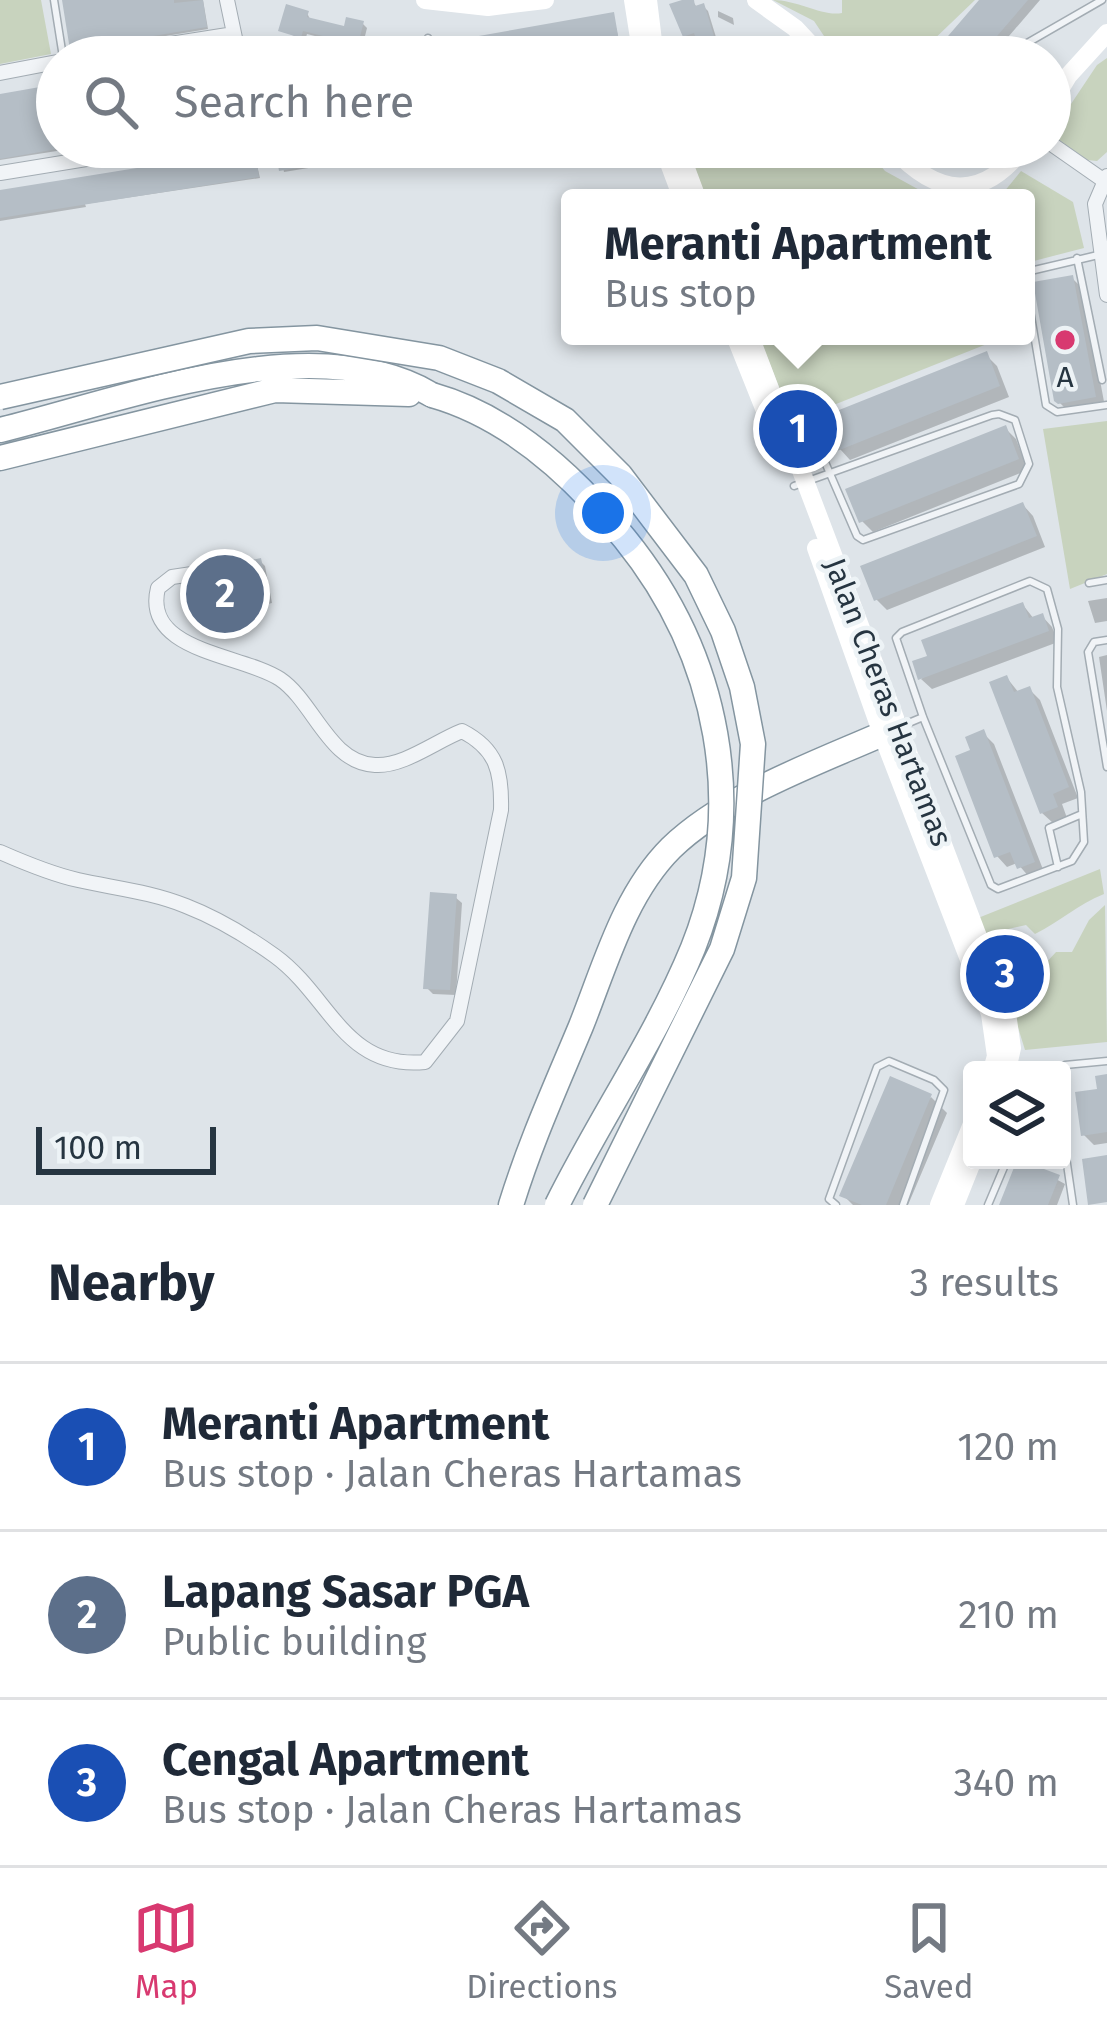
<!DOCTYPE html>
<html lang="en">
<head>
<meta charset="utf-8">
<style>
	:root { --surface:#fff; --page:#f6f6f7; --text:#1f2937; --muted:#747a83; --line:#e0e1e3; --accent:#d83970 }
	body { margin:0; font-family:"Fira Sans",sans-serif; background:var(--page); color:var(--text) }
	.controls { position:absolute; right:36px; bottom:36px; display:grid; overflow:hidden; border-radius:12px; box-shadow:0 6px 18px #0003 }
	.controls button { width:108px; height:108px; display:grid; place-items:center; padding:0; border:0; border-bottom:3px solid var(--line); background:var(--surface); color:var(--text); font:60px sans-serif }
	.scale { position:absolute; left:36px; bottom:30px; width:180px; box-sizing:border-box; padding-left:12px; border:6px solid #263541; border-top:0; font-size:33px; line-height:42px; white-space:nowrap; color:#263541; -webkit-text-stroke:9px #edf3f6; paint-order:stroke }
	.you { position:absolute; left:603px; top:513px; width:42px; height:42px; margin:-30px; border:9px solid #fff; border-radius:50%; background:#1a73e8; box-shadow:0 0 0 18px #1a73e833 }
	.badge { display:grid; place-items:center; width:78px; height:78px; border-radius:50%; background:var(--accent); color:#fff; font-size:39px; font-weight:700 }
	.pin { position:absolute; translate:-50% -50%; border:6px solid #fff; box-shadow:0 3px 12px #0006 }
	.popup { position:absolute; left:561px; top:189px; width:474px; height:156px; box-sizing:border-box; display:grid; place-content:center; border-radius:12px; background:var(--surface); filter:drop-shadow(0 3px 9px #0005); font-size:39px; white-space:nowrap; color:var(--muted) }
	.popup b { font-size:45px; color:var(--text) }
	.popup::after { content:''; position:absolute; left:50%; top:100%; margin-left:-24px; border:24px solid transparent; border-top-color:var(--surface) }
	.list { margin:0; padding:0; list-style:none }
	h2 { display:flex; justify-content:space-between; align-items:center; height:156px; margin:0; padding:0 48px; font-size:51px }
	h2 small { font-size:39px; font-weight:400; color:var(--muted) }
	.list li { display:grid; grid-template-columns:78px 1fr auto; gap:36px; align-items:center; box-sizing:border-box; height:168px; padding:0 48px; border-top:3px solid var(--line) }
	.list b { display:block; font-size:45px; white-space:nowrap }
	.list p { margin:0; font-size:39px; white-space:nowrap; color:var(--muted) }
	.list em { font-size:39px; font-style:normal; color:var(--muted) }
	.icon { flex:none; width:66px; height:66px; fill:none; stroke:currentColor; stroke-width:2; stroke-linecap:round; stroke-linejoin:round }
	.map { position:relative; flex:none; width:1107px; height:1205px; overflow:hidden }
	.search { position:absolute; background:var(--surface); box-shadow:0 6px 18px #0003; left:36px; right:36px; top:36px; height:132px; display:flex; align-items:center; gap:30px; box-sizing:border-box; padding:0 42px; border-radius:66px; color:var(--muted); font-size:45px }
	.sheet { height:660px; background:var(--surface) }
	nav { display:flex; justify-content:space-around; align-items:center; box-sizing:border-box; height:168px; border-top:3px solid var(--line); background:var(--surface); font-size:33px; color:var(--muted) }
	nav a { display:grid; justify-items:center; gap:6px }
	nav .on { color:var(--accent) }
	.map>svg:first-child { display:block }
	.green { fill:#c8d3be }
	.shadow { fill:#0003 }
	.building { fill:#b5bec6 }
	.lines { fill:none; stroke-linecap:round; stroke-linejoin:round }
	.lane-casing { stroke:#a3acb3; stroke-width:9 }
	.street-casing { stroke:#a3acb3; stroke-width:16 }
	.highway-casing { stroke:#8495a0; stroke-width:27 }
	.lane { stroke:#f1f4f7; stroke-width:6 }
	.street { stroke:#f1f4f7; stroke-width:14 }
	.secondary { stroke:#fff; stroke-width:18 }
	.highway { stroke:#fff; stroke-width:24 }
	.highway-bridge-casing { stroke:#8495a0; stroke-width:27; stroke-linecap:butt }
	.highway-bridge { stroke:#fff; stroke-width:24 }
	.poi-dot { fill:#d83970; stroke:#edf3f6; stroke-width:4.5 }
	.labels { text-anchor:middle; stroke-width:9; stroke-linejoin:round; paint-order:stroke }
	.poi-label { font-size:30px; fill:#263541; stroke:#edf3f6 }
	.street-label { font-size:30px; fill:#263541; stroke:#edf3f6 }
</style>
</head>
<body>
<div class="map">
<svg width="1107" height="1205" viewBox="0 0 1107 1205">
	<rect width="100%" height="100%" fill="#dee4e9"/>
	<path class="green" d="M0 0H41L51 54 0 64Z
		M773 0C798 0 823 17 842 13V0H975L926 47H910L902 57H838L814 21Z
		M1107 58V152L1097 161 1087 160 1051 134 1097 65Z
		M687 147H865L885 171 934 198H706Z
		M1021 171 1073 202 1084 248 1026 263V198H999Z
		M759 336H1007L816 412 810 400 788 410Z
		M1107 421V574L1070 589 1043 429Z
		M1100 869 1104 894C1077 905 1061 921 1035 934L1026 925 987 934 978 918Z
		M1105 905 1107 1042 1025 1050 1008 995 1024 959 1045 964 1056 952H1072L1089 920Z"/>
	<path class="shadow" d="M65 0H203L208 29 75 51Z
		M692 0 698 9 704 7 708 11 719 47 706 51 699 37 690 40 685 35Z
		M983 0H1040L991 57H934Z
		M718 11 733 18 734 25 718 17Z
		M307 13 311 21 346 30 363 24 367 28 362 48 307 34 305 41 282 30Z
		M613 15 621 49 575 57H441Z
		M421 50 424 57H378Z
		M57 86V147H82L0 160V96Z
		M278 147H437L284 172Z
		M254 152 260 178 85 204 86 207 0 221V195Z
		M1072 278 1083 289 1105 407 1068 411 1057 400Z
		M986 355 997 366 1009 397 850 460 840 449Z
		M1005 428 1016 439 1028 470 873 532 862 521Z
		M1023 505 1033 516 1045 547 887 610 876 599Z
		M260 561 265 566 272 603 241 610 236 605Z
		M1107 598V621L1095 623 1088 601Z
		M1023 605 1034 619 1042 616 1052 627 1058 642 932 689 921 679Z
		M1107 655V711L1099 657Z
		M1007 678 1019 693 1029 689 1040 700 1078 798 1062 804 1067 818 1053 823 1042 813Z
		M983 733 994 744 1044 872 1030 878 1017 863 1007 867 997 856 974 752Z
		M455 897 462 903 456 995 433 994 427 988Z
		M1107 1077V1143L1094 1145 1083 1134Z
		M931 1097 947 1113 908 1205H853L843 1195Z
		M1020 1160H1047L1043 1172 1065 1184 1057 1205H1003Z"/>
	<path class="building" d="M62 0H174V3L203 0 207 27 70 50Z
		M682 0H694L695 6 704 3 716 43 699 48 694 33 683 37 669 4Z
		M979 0H1028L979 57H930Z
		M286 4 309 11 307 17 344 26 346 17 364 21 358 45 303 31 301 38 278 31Z
		M614 12 620 47 564 57H438L439 43Z
		M57 84V149L0 159V94Z
		M275 147H392V153L279 171Z
		M255 149 259 177 0 218V190Z
		M1073 275 1096 397 1058 404 1054 401 1033 282Z
		M987 351 1000 386 837 451 824 416Z
		M1006 425 1019 459 859 523 845 489Z
		M1023 502 1037 536 874 601 860 566Z
		M261 558 270 599 234 607 225 566Z
		M1023 602 1029 618 1043 613 1049 631 918 680 912 661 927 656 921 640Z
		M1007 675 1014 692 1030 686 1069 787 1053 794 1058 807 1040 814 989 682Z
		M984 729 1035 862 1017 869 1010 852 994 858 955 756 970 750 965 737Z
		M430 892 457 894 450 990 423 989Z
		M1107 1074V1132L1081 1136 1075 1092 1097 1089 1095 1076Z
		M890 1076 932 1094 886 1205H862L839 1196Z
		M1107 1155V1202L1088 1205 1082 1159Z
		M1017 1160H1039L1036 1166 1060 1175 1048 1205H999Z"/>
	<g class="lines">
		<g class="lane-casing">
			<path id="lane" d="M54 0 63 57
				M428 38 431 57
				M1003 57 1102 0
				M1077 258 1102 380
				M1026 272 1098 255
				M1026 287 1046 405 1057 412 1107 405
				M794 486 992 415 999 414 1015 420 1029 464 1019 484 863 540 857 536 818 446
				M1030 581 1047 589 1058 629 1057 687 1081 792 1084 842 1072 861 998 889 991 885 923 717 896 638 902 632Z
				M1089 583 1107 580
				M1107 640 1094 642 1088 652 1107 767
				M899 727 923 717
				M1058 867 1049 828 1082 814
				M1057 1070 1065 1065 1107 1061
				M1062 1130 1073 1205
				M836 1205 829 1199 877 1067 889 1061 934 1080 944 1090 903 1205
				M988 1205 1007 1160"/>
		</g>
		<g class="street-casing">
			<path id="street" d="M227 0 239 57
				M88 57 234 34
				M0 73 57 62
				M1050 143 1103 180
				M0 173 160 147
				M1107 176 1095 204 1107 295
				M0 852C25 863 51 874 78 880 114 888 152 892 186 906 217 918 247 936 275 956 330 996 344 1070 425 1062L457 1021 501 810C502 772 497 749 462 731 436 741 403 767 375 765 329 763 314 702 280 679 242 654 142 652 158 588L172 577 212 571"/>
		</g>
		<g class="highway-casing">
			<path id="highway" d="M0 430C123 400 314 325 432 395
				M0 458 275 390 409 394
				M511 1205C530 1143 556 1086 581 1026 605 966 624 895 671 848 728 793 825 760 896 728"/>
		</g>
		<use href="#lane" class="lane"/>
		<use href="#street" class="street"/>
		<path class="secondary" d="M425 0 488 7 545 0
			M633 0 642 57
			M648 0 655 57
			M756 0 795 28 822 57
			M1050 106 1068 76 1107 33
			M663 147 682 198
			M678 147 697 198
			M892 147C937 197 982 202 1024 147
			M735 336 771 426
			M750 336 1007 1013 1012 1048 1007 1070
			M816 548 882 734 990 1014 996 1056 992 1070
			M939 1205 972 1124
			M955 1205 973 1160"/>
		<use href="#highway" class="highway"/>
		<g class="highway-bridge-casing">
			<path id="highway-bridge" d="M432 395C510 417 575 477 625 539 719 655 749 807 693 948 657 1036 599 1120 557 1205
				M0 397 249 341 317 338 439 358 498 381 565 420 620 475 696 575 723 631 742 687 753 744 744 878 722 949 595 1205"/>
		</g>
		<use href="#highway-bridge" class="highway-bridge"/>
	</g>
	<circle class="poi-dot" cx="1065" cy="340" r="12"/>
	<g class="labels">
		<g class="poi-label">
			<text x="1065" y="387">A</text>
		</g>
		<g class="street-label">
			<text transform="translate(888 702) rotate(69)" y="10">Jalan Cheras Hartamas</text>
		</g>
	</g>
</svg>
<div class="controls">
<button><svg class="icon" aria-label="layers" viewBox="0 0 24 24"><path d="M12 4l9 5-9 5-9-5zM3 14l9 5 9-5"/></svg></button>
</div>
<div class="scale">100 m</div>
<div class="you"></div>
<div class="pin badge" style="left:798px;top:429px;background:#1a4fb4">1</div>
<div class="popup"><b>Meranti Apartment</b>Bus stop</div>
<div class="pin badge" style="left:225px;top:594px;background:#5c6f8a">2</div>
<div class="pin badge" style="left:1005px;top:974px;background:#1a4fb4">3</div>
<div class="search"><svg class="icon" aria-label="search" viewBox="0 0 24 24"><circle cx="10" cy="10" r="6"/><path d="M15 15l6 6"/></svg>Search here</div>
</div>
<section class="sheet">
<h2>Nearby<small>3 results</small></h2>
<ul class="list">
<li><span class="badge" style="background:#1a4fb4">1</span><div><b>Meranti Apartment</b><p>Bus stop · Jalan Cheras Hartamas</p></div><em>120 m</em></li>
<li><span class="badge" style="background:#5c6f8a">2</span><div><b>Lapang Sasar PGA</b><p>Public building</p></div><em>210 m</em></li>
<li><span class="badge" style="background:#1a4fb4">3</span><div><b>Cengal Apartment</b><p>Bus stop · Jalan Cheras Hartamas</p></div><em>340 m</em></li>
</ul>
</section>
<nav>
<a class="on"><svg class="icon" aria-label="map" viewBox="0 0 24 24"><path d="M3 6l6-2 6 2 6-2v14l-6 2-6-2-6 2zM9 4v14M15 6v14"/></svg>Map</a>
<a><svg class="icon" aria-label="directions" viewBox="0 0 24 24"><path d="M12 3l9 9-9 9-9-9zM9 14v-3h6M13 9l2 2-2 2"/></svg>Directions</a>
<a><svg class="icon" aria-label="saved" viewBox="0 0 24 24"><path d="M7 4h10v16l-5-4-5 4z"/></svg>Saved</a>
</nav>
</body>
</html>
